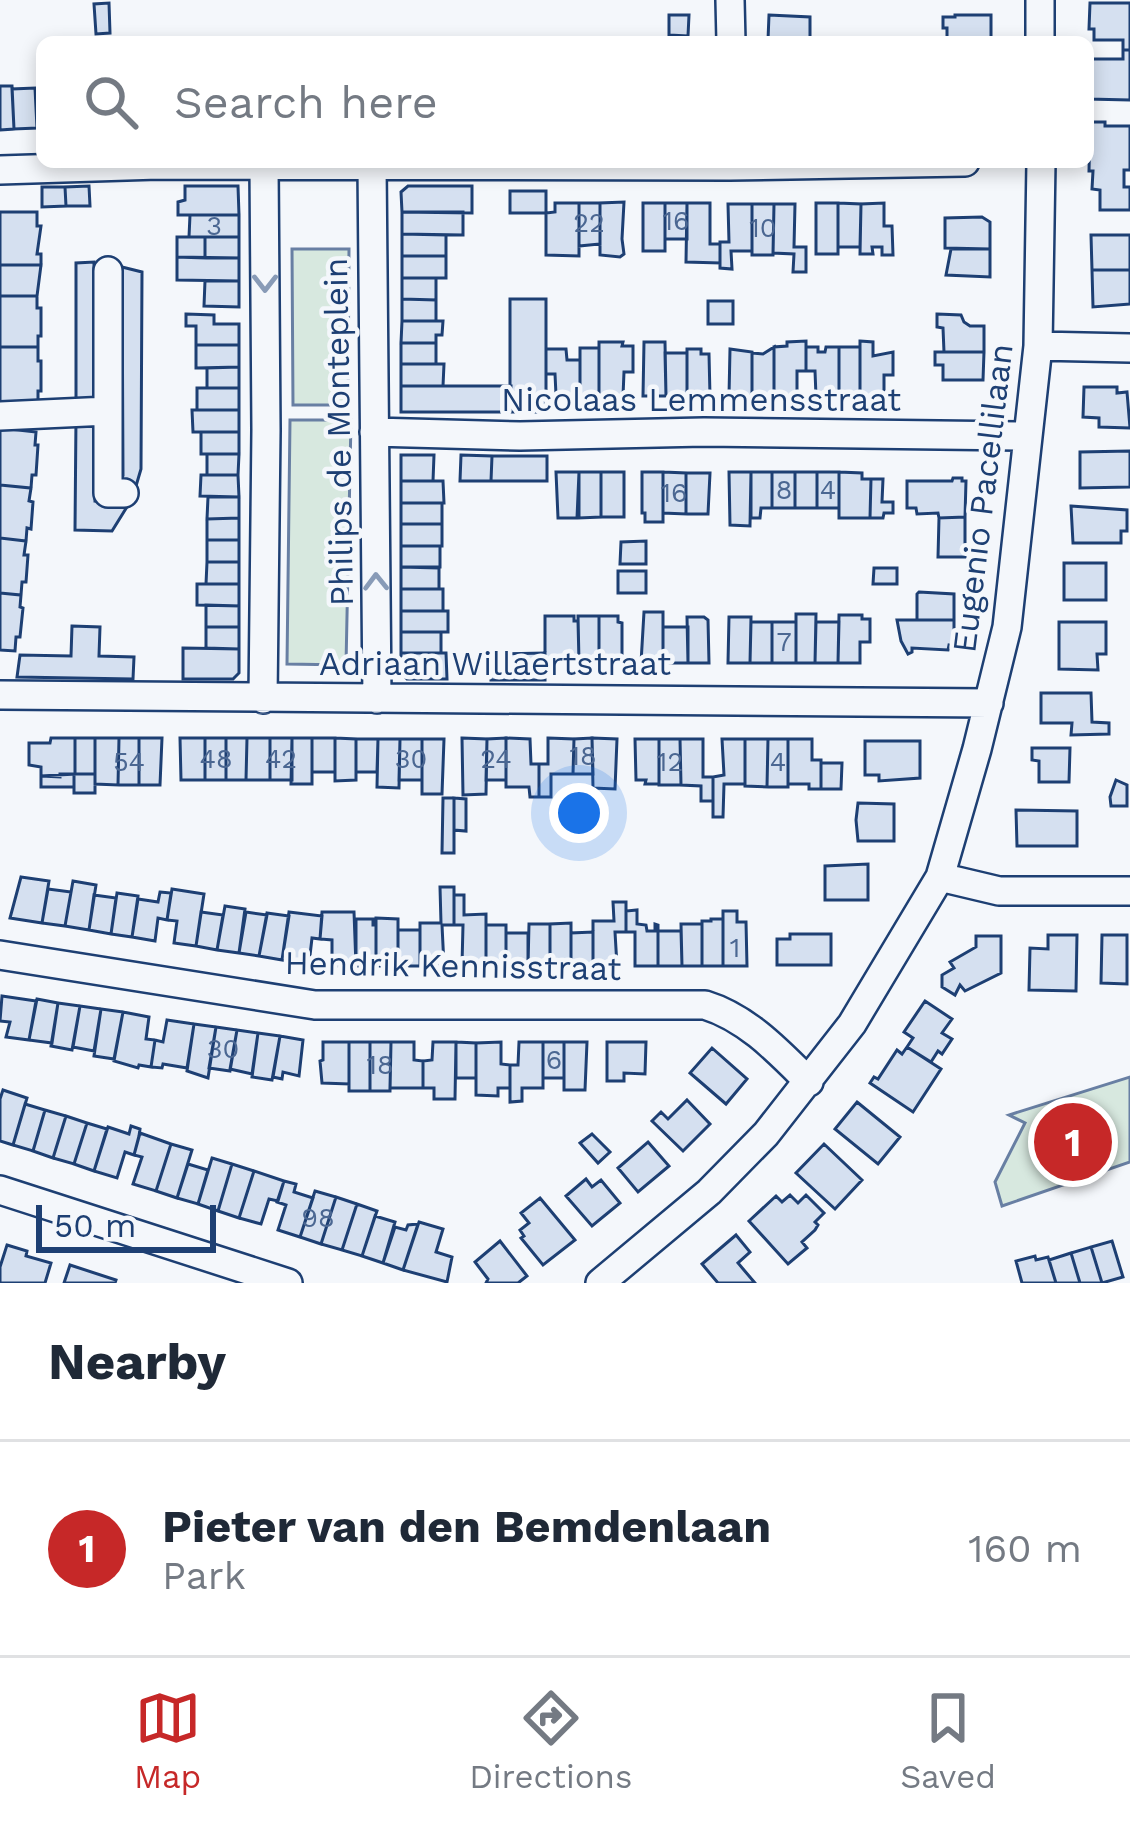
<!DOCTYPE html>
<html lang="en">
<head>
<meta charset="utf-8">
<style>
	:root { --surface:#fff; --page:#f6f6f7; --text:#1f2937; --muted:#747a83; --line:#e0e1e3; --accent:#c62828 }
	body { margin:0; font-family:"Work Sans",sans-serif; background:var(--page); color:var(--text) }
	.scale { position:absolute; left:36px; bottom:30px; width:180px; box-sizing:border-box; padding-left:12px; border:6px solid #1d3f73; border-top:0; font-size:33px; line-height:42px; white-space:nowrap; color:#1d3f73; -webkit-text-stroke:9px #f4f7fb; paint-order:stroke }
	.you { position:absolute; left:579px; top:813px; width:42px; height:42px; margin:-30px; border:9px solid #fff; border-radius:50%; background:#1a73e8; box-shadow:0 0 0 18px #1a73e833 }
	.badge { display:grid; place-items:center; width:78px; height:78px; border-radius:50%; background:var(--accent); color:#fff; font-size:39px; font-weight:700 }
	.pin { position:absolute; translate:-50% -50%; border:6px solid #fff; box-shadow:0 3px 12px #0006 }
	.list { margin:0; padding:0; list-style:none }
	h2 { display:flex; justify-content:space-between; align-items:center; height:156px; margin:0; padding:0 48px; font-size:51px }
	h2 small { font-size:39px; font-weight:400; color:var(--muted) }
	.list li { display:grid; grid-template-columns:78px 1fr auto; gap:36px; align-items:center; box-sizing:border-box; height:216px; padding:0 48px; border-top:3px solid var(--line) }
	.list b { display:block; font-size:45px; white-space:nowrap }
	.list p { margin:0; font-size:39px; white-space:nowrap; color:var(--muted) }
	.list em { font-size:39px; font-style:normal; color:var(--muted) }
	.icon { flex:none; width:66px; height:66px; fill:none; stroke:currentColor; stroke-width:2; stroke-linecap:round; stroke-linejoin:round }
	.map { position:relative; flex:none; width:1130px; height:1283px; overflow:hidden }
	.search { position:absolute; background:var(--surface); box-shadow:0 6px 18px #0003; left:36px; right:36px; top:36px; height:132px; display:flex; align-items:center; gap:30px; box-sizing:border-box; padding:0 42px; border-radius:18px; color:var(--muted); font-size:45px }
	.sheet { height:372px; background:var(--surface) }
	nav { display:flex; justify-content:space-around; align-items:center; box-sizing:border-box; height:168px; border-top:3px solid var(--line); background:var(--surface); font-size:33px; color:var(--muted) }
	nav a { display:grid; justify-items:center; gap:6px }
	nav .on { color:var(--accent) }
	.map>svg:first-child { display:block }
	.green { fill:#d7e8df; stroke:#687fa3; stroke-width:3 }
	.building { fill:#d5e0f0; stroke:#1d3f73; stroke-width:3 }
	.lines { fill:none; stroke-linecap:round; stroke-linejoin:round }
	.minor-casing { stroke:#1d3f73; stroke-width:32 }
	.minor { stroke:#f4f7fb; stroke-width:27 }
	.oneway { stroke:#889bb7 }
	.labels { text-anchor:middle; stroke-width:9; stroke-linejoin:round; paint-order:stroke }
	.number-label { font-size:27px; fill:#4b6792 }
	.street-label { font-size:33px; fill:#1d3f73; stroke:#f4f7fb }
</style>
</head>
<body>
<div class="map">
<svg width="1130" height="1283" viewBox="0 0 1130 1283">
	<rect width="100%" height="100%" fill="#f4f7fb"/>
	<path class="green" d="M292 249H349L348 405H293Z
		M290 420H351L346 665 287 664Z
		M1130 1077V1162L1002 1206 995 1182 1025 1123 1009 1115Z"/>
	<path class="building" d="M109 3 110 33 96 34 94 4Z
		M1090 3H1130V50H1123V40H1094V29H1089Z
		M669 15H689L688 36 669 35Z
		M769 15 810 17V40H768Z
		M955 15H991V39H947V28H943V17H955Z
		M1123 50H1130V100L1088 99 1091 59H1123Z
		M0 86H12L14 129 0 130Z
		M35 88 37 128 14 129 12 89Z
		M1090 122H1105V126H1130V170H1124V187H1130V210H1100V190L1092 189 1093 171H1089Z
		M89 186 90 206H66L65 187Z
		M185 186H238L239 215H178V202L185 200Z
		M408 186H472V213L402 212 401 192Z
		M42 187H65L66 206 42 207Z
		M510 191H546V213H510Z
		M624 202 622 239 624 254 620 257 600 255V203Z
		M555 203H579V256L546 255V213L555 212Z
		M579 203H600V244L579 246Z
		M643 203H665V251H643Z
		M665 203H687V239H665Z
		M687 203H710V244H720V263L686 262Z
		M816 203H838V254H816Z
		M838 203 861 204 860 247H838Z
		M884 203V226H892L893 255H882V247H872L873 254H860L861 204Z
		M728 204H752V251H731L732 269 720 268V242H729Z
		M752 204H774L773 255H752Z
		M774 204H795L794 247H806V272H793L794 254 773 253Z
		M0 212H37V226H41L37 254H41V265H0Z
		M402 212H463V235L402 234Z
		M190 215H239V237H189Z
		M982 217 990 222V249L945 248V218Z
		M402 234 446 235V256H402Z
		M1091 235H1130V270H1092Z
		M177 237H205V258L177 257Z
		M205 237H239V258H205Z
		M951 249H990V277L946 275Z
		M402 256H446V278H402Z
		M177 257 239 258V281L177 280Z
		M94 262V406H76V263Z
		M0 265H41L37 296H0Z
		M122 267 142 272 141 469 136 486H118L119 475H123Z
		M1092 270H1130V304L1093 307Z
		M402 278H436V300L402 299Z
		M205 281H239V307L204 306Z
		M0 296H37V308H41V336H38V347H0Z
		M402 299 436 300V321H402Z
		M510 299H546V412H510Z
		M708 301H733V324H708Z
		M186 314 214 315V324H239V345H196V326H186Z
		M937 314 961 315 964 322 970 326H984V352H944L943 328 937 327Z
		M402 321H443L442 335H436V343H401Z
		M806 341V371H797V396H774V347L787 346V342Z
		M860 341 873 342V356L893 352V375H884V396H860Z
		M599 342H623L622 346H633V372H624L623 396H599Z
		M644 342H665L666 396H643Z
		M401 343H436V364H401Z
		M196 345H239V367L196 368Z
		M0 347H38V361H41V391H38V406H0Z
		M774 347V396H752V353L763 354Z
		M806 347H818V352H825L826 347H839V396H816L815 371H806Z
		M839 347H860V396H839Z
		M580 348H599V396L580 395Z
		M546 349H566L567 360H580V395H556L555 374H546Z
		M687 349H701V354H709L710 396H687Z
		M730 349 752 352V396H729Z
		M935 352H984L983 380H943V365H935Z
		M665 353H687V396H666Z
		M401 364H444L443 386H401Z
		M239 367V388H207V368Z
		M401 386H511L510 412H401Z
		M1084 387H1117V393L1127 392 1130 428 1099 427V418L1083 417Z
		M197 388H239V410H197Z
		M192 410H239V432H193Z
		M76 418 94 419 95 501 130 502 112 531 75 530Z
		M0 428 36 432 35 445H38L36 475H32L31 488 0 485Z
		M201 432H239V454H201Z
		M1130 451V487L1080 488V452Z
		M207 454H239L238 475H207Z
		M401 455H434L433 481H401Z
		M461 455 492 456 491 481H460Z
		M492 456H547V481H491Z
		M556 472H579L577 518H558Z
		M579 472H601V517L579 518Z
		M601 472H624V517H601Z
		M642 472H663V522H645V513H642Z
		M663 472 686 473V514L663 513Z
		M729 472H751L750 526 730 525Z
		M751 472H772V508H761L760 518H751Z
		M772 472H795V508H772Z
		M795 472H817V508H795Z
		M817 472H839V508H817Z
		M839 472 862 473V479H871L870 518H839Z
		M686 473H710L708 514H686Z
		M201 475H238L239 497 200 496Z
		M953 478H962V481H966L965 517 939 518 938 513 917 514 916 508H907V481H952Z
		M871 479H883L882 502H893V513H884L883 518H870Z
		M401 481H443L444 503H401Z
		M0 485 31 488 29 501 33 502 31 529 27 528 26 541 0 538Z
		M208 497H239V518L207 519Z
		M401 503H442V524H401Z
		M1071 506 1127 510V531H1121V543H1073Z
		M965 517V557H938L939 518Z
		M239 518V540H207V519Z
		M401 524H442V546H401Z
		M0 538 26 541 24 555H28L26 582H22L21 595 0 593Z
		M207 540H239V562H207Z
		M646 541V564H620L621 542Z
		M401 546H440V567H401Z
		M207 562H239V584H206Z
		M1064 563H1106V600H1064Z
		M401 567 439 568V589H401Z
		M874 568H897V584H873Z
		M618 571H646V593H618Z
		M197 584H239V606L197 605Z
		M401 589H443V611H401Z
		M919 592 954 594V620H917V594Z
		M0 593 21 595 20 607 23 608 20 637H16L15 651 0 650Z
		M206 605 239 606V627H206Z
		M401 611H448V632H401Z
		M644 612H663V663H641Z
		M796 614H816L815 663H796Z
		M839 615H862V619H870V642H860V663H838Z
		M545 616H574V621H578L579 662H545Z
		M578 616H599V662H579Z
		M599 616H618V622L622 623V663L599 662Z
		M687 617H704L708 620 709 663H688Z
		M729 617H751L750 663H728Z
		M897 620H954V646L949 645 948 650 912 648V652L908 654 901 641Z
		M751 622H772V663H750Z
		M772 622H796V663H772Z
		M816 622H839L838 663H815Z
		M1059 622H1106V654H1097L1098 670 1059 669Z
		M72 626 100 627 99 656 134 657 133 679 17 677 20 655 71 656Z
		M206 627H239V649L206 648Z
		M663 627H688V663H663Z
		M401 632H441V653H401Z
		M183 648 239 649V673L233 679H183Z
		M401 653H446L447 679H407L401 672Z
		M545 653V680H491V654Z
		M1041 693H1091L1092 722 1109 723V734L1071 735 1072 723H1041Z
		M51 738H75V774L41 776V767L29 765V743H50Z
		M75 738H95V774H75Z
		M95 738H119L118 785 95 784Z
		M119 738H139V785H118Z
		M139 738H162L160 785H139Z
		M180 738H205V780H181Z
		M205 738H226V780H205Z
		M226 738H247L246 780H226Z
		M247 738H270V780H246Z
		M270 738H292V780H270Z
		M292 738H312V784H291Z
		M312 738H335V772H312Z
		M335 738 356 739V780L335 781Z
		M462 738 487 739 486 794 463 795Z
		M506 738 530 739 531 764H539V797H530L529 787H506Z
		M506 738V780H486L487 739Z
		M548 738 574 739 573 774H551V797H539V764H548Z
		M592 738 617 739 615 789 593 788Z
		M592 738 593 774H573L574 739Z
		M356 739H378L377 772H356Z
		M378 739H400L399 788 377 787Z
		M400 739H422V780H399Z
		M422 739H444L442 794H422Z
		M635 739H659V784H645L646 780H636Z
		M659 739H680L681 785H659Z
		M680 739H703V777H713V801H701V786L681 785Z
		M722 739H745V784H724L723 817H713V777L724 775Z
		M745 739H768L767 787 745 786Z
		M768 739H788V787H767Z
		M788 739H812V760H821V789H809V784H788Z
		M865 741H920V778L879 781V775H865Z
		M1032 748H1070L1069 782H1039V761L1032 760Z
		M821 763H842L841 789H821Z
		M60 774H74V787H41V776L60 777Z
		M74 774H95V793H74Z
		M1116 780 1127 785V806H1111L1110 797Z
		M443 798H454V853H442Z
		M454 798 466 799V831L454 830Z
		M858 803 894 804V841H858L856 820Z
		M1016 810 1077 811V846H1017Z
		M868 864V900H825V866Z
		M21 877 49 881 42 923 10 918Z
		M73 881 96 885 89 930 65 926Z
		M440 887H454V925H442L444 966H420V923H441Z
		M48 889 71 892 65 926 42 923Z
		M172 889 204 894 196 946 174 943 177 921 167 920Z
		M160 892 171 893 167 920 158 918 155 941 132 937 138 899 158 902Z
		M117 893 138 896 132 937 111 934Z
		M94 895 116 898 111 934 89 930Z
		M454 895H464V915L486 914V966L462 965 463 925H454Z
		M613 902H626V932H615L617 966H593V921H614Z
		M225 906 245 909 239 953 217 950Z
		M637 910V924L646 925 647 931H655V924L658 925V966H635V932H626V911Z
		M723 911H737V922H746L747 966H723Z
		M201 912 223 915 217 950 196 946Z
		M246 912 267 915 259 956 239 953Z
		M289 912 322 916 320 939 312 938 309 964 282 960Z
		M322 912H354L356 966H332V940L320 939Z
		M267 913 289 916 282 960 259 956Z
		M376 918 398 919V966H376Z
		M356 919H373V925H376V966H356Z
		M711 919H723V966H702V921H711Z
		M571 923V966H550V924Z
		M529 924H550V966H528Z
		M681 924H702V966H682Z
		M486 925H506V966H486Z
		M398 930H420V966H398Z
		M658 931H681L682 966H658Z
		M593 932V966H571V933Z
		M506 933H528V966H506Z
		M790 934H831V965H777V939H790Z
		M1048 935H1077L1076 991 1029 990 1030 948 1048 949Z
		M1102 935H1127V984L1101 983Z
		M976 936H1001V973L965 991 960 985 955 995 942 987V975L954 968 950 962 976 947Z
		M2 996 36 1001 29 1040 6 1037 10 1022 0 1021Z
		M37 999 58 1003 52 1043 29 1040Z
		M925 1001 952 1019 942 1033 952 1039 942 1054 938 1051 931 1062 907 1047 913 1038 904 1032Z
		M58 1003 80 1006 72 1050 51 1046Z
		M80 1006 101 1009 94 1051 73 1047Z
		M101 1009 123 1012 114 1059 94 1056Z
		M123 1012 149 1017 146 1039 155 1040 151 1067 139 1065 138 1068 114 1061Z
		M167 1020 194 1024 187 1068 163 1064 162 1068 151 1067 155 1040 163 1042Z
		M194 1024 216 1027 208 1078 187 1071Z
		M216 1027 237 1030 230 1071 209 1068Z
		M237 1030 258 1033 252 1074 230 1069Z
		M258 1033 280 1036 272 1080 252 1077Z
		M280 1036 303 1040 299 1076 283 1072 282 1079 273 1077Z
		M323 1042H349V1084L322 1083 320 1061 323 1060Z
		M349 1042H370V1091H349Z
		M370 1042H391L390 1091H370Z
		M391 1042H414V1060L423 1061V1088H390Z
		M433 1042H456L455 1099H434V1088H423V1061L432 1060Z
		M456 1042 476 1043V1078H456Z
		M501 1042V1064L510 1065V1088H498V1096L476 1095V1043Z
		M519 1042H543V1088H522V1101L510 1102V1065H518Z
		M543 1042H564V1078H543Z
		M564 1042H587L585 1090H564Z
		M607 1042H646L645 1074 624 1073V1081H607Z
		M907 1047 941 1069 913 1112 870 1083 874 1077 878 1079 897 1050 902 1054Z
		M712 1048 747 1079 726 1104 690 1073Z
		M3 1090 27 1098 13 1145 0 1141V1099Z
		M687 1100 710 1124 683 1151 652 1121 661 1112 668 1119Z
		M857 1102 900 1137 878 1164 835 1129Z
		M25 1104 45 1110 33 1151 13 1145Z
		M45 1110 66 1116 53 1158 33 1151Z
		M66 1116 87 1123 74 1164 53 1158Z
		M87 1123 107 1129 94 1171 74 1164Z
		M131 1126 140 1129 139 1136 134 1155 125 1152 117 1178 94 1171 108 1127 129 1134Z
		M140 1133 171 1144 156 1191 133 1184 142 1157 134 1155Z
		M592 1134 610 1152 598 1163 580 1143Z
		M648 1142 669 1166 638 1192 618 1168Z
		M171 1144 192 1150 177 1198 156 1191Z
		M824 1144 862 1180 835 1209 796 1173Z
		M212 1158 232 1164 218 1211 198 1204Z
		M188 1164 208 1170 198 1204 177 1198Z
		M232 1164 254 1171 239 1218 218 1211Z
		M254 1171 284 1181 278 1201 269 1199 261 1224 239 1218Z
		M586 1179 592 1187 601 1180 620 1203 592 1226 566 1196Z
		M284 1181 296 1184 294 1192 313 1198 300 1237 278 1230 286 1205 277 1202Z
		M315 1191 336 1197 321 1244 300 1237Z
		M790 1195 798 1203 806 1195 824 1213 815 1222 818 1225 815 1230 802 1242 807 1248 788 1264 749 1221 776 1196 782 1202Z
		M336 1197 357 1204 342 1250 321 1244Z
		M540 1198 575 1240 543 1265 521 1238 524 1236 520 1230 529 1223 521 1213Z
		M357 1204 377 1211 362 1256 342 1250Z
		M375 1216 395 1222 383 1263 362 1256Z
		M419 1222 443 1229 436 1252 452 1257 447 1282 403 1270Z
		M418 1224 403 1270 383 1263 395 1227 406 1230 408 1225Z
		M736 1235 750 1252 738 1263 755 1283H718L702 1264Z
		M500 1241 527 1276 518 1283H486L488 1279 475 1262Z
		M1112 1241 1123 1277 1102 1283 1091 1247Z
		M7 1245 27 1251 26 1256 51 1263 45 1283H0V1267Z
		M1091 1247 1102 1283H1080L1071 1253Z
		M1071 1253 1080 1283H1056L1049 1260Z
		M1035 1256 1036 1260 1048 1257 1056 1283H1022L1016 1261Z
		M70 1265 116 1280 115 1283H64Z"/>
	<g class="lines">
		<g class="minor-casing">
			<path id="minor" d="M730 0 731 42
				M1040 0V42
				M372 165 377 699
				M0 170 158 165 730 166 965 162
				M108 271V493H124
				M1038 346 1130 348
				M0 416 108 411
				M374 432 520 436 704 432 1028 436
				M0 695 989 703
				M263 699 266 430 264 166
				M940 877 999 891H1130
				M0 955 315 1005H705C747 1018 778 1051 809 1082
				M0 1190 288 1283
				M600 1283 709 1192 766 1134 852 1024 940 877 977 749 1007 627 1038 346 1041 162"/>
		</g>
		<use href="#minor" class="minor"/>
	</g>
	<defs><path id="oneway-chevron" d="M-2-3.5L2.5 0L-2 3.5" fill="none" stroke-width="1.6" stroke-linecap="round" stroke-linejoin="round" transform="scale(3)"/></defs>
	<g class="oneway">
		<use href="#oneway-chevron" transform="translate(265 283) rotate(90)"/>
		<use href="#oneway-chevron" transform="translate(376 582) rotate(-91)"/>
	</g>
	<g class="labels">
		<g class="number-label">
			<text x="676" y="230">16</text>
			<text x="589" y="232">22</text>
			<text x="214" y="235">3</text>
			<text x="763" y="237">10</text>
			<text x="784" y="499">8</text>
			<text x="828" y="499">4</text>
			<text x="674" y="502">16</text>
			<text x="784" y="651">7</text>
			<text x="583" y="765">18</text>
			<text x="216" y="768">48</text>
			<text x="281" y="768">42</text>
			<text x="411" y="768">30</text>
			<text x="496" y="768">24</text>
			<text x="129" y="771">54</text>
			<text x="670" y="771">12</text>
			<text x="778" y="771">4</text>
			<text x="735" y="957">1</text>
			<text x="223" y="1058">30</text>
			<text x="554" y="1069">6</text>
			<text x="380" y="1074">18</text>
			<text x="318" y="1227">98</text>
		</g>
		<g class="street-label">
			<text x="701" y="411">Nicolaas Lemmensstraat</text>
			<text transform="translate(338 432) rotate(-91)" y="12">Philips de Monteplein</text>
			<text transform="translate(982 498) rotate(-83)" y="12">Eugenio Pacellilaan</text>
			<text x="495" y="675">Adriaan Willaertstraat</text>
			<text transform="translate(453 965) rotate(1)" y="12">Hendrik Kennisstraat</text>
		</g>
	</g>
</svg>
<div class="scale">50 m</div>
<div class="you"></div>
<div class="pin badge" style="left:1073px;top:1142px">1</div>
<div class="search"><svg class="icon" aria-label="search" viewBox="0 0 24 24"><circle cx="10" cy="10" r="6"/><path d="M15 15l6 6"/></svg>Search here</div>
</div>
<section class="sheet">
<h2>Nearby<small></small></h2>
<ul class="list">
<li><span class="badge">1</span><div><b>Pieter van den Bemdenlaan</b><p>Park</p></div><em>160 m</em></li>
</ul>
</section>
<nav>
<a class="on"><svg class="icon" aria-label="map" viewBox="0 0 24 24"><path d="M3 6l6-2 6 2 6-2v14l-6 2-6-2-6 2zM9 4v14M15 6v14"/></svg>Map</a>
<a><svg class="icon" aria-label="directions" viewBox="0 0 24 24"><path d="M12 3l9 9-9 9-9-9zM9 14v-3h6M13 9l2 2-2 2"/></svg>Directions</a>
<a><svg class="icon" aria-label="saved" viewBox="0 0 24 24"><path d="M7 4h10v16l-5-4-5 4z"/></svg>Saved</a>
</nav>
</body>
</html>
